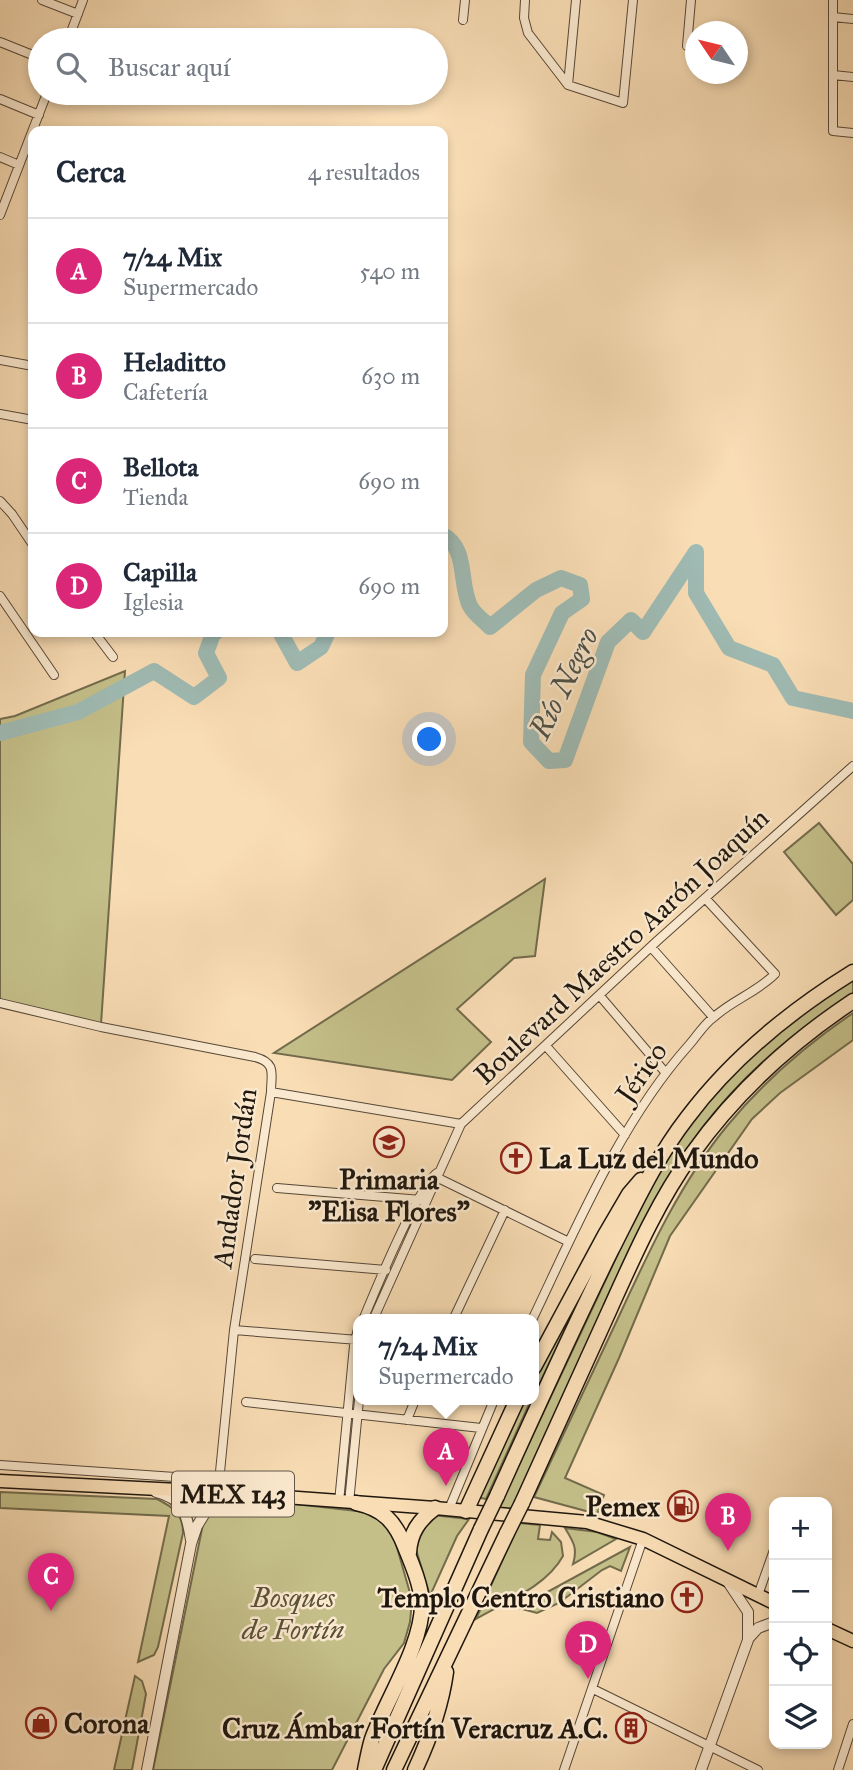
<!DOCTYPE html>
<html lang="es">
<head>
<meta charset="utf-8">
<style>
	:root { --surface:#fff; --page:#f6f6f7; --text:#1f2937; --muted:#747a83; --line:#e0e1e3; --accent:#db2777 }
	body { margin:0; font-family:"IM FELL Great Primer",serif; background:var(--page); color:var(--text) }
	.controls { position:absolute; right:21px; bottom:21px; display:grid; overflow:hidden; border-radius:14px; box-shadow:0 4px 10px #0003 }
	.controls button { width:63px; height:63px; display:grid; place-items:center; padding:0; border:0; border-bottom:2px solid var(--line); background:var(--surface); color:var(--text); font:35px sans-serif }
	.compass { position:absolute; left:685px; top:21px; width:63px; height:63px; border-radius:50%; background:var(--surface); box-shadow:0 4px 10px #0003; rotate:305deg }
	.you { position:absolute; left:430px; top:740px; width:24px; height:24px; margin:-18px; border:5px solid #fff; border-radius:50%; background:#1a73e8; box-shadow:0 0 0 10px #1a73e833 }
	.badge { display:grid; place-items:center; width:46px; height:46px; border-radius:50%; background:var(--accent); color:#fff; font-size:23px; font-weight:700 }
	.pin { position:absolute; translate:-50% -58px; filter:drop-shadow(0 2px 4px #0008) }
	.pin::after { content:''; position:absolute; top:37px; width:24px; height:21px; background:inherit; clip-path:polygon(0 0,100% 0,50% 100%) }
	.popup { position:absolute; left:353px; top:1314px; width:186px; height:91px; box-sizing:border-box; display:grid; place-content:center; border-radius:14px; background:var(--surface); filter:drop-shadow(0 2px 5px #0005); font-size:23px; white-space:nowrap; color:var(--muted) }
	.popup b { font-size:26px; color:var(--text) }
	.popup::after { content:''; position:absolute; left:50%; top:100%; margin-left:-14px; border:14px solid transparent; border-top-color:var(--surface) }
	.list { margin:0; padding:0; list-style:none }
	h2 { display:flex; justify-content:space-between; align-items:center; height:91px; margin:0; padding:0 28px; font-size:30px }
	h2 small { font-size:23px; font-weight:400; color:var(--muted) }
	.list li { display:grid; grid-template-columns:46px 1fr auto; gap:21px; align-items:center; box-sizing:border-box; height:105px; padding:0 28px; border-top:2px solid var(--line) }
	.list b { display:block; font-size:26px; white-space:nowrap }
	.list p { margin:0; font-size:23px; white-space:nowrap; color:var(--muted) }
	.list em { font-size:23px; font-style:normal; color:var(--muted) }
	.icon { flex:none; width:38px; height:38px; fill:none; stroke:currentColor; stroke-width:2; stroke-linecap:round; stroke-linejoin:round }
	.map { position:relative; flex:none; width:853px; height:1770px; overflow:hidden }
	.search { position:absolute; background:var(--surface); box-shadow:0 4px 10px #0003; left:28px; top:28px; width:420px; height:77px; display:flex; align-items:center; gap:18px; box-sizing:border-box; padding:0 24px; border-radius:38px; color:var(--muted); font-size:26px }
	.panel { position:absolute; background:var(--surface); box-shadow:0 4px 10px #0003; left:28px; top:126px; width:420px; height:511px; border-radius:14px }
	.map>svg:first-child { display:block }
	.green { fill:#c4bf89; stroke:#726b4c; stroke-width:2 }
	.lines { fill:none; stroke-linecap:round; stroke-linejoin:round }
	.river { stroke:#9fbbb4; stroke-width:16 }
	.minor-casing { stroke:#564838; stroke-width:10 }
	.tertiary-casing { stroke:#564838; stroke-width:12 }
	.primary-casing { stroke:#1f170e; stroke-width:15 }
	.motorway-casing { stroke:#1f170e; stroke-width:17 }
	.minor { stroke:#fbe9cf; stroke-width:8 }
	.tertiary { stroke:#fbe9cf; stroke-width:10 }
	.primary { stroke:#f9ddb5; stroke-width:12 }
	.motorway { stroke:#f9ddb5; stroke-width:14 }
	.motorway-bridge-casing { stroke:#1f170e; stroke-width:17; stroke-linecap:butt }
	.motorway-bridge { stroke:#f9ddb5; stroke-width:14 }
	.labels { text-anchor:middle; stroke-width:5; stroke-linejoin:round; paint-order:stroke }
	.shield { fill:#fbe9cf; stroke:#615648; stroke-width:2 }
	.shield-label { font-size:26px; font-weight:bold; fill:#1f170e }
	.street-label { font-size:28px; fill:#1f170e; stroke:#fbe9cf }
	.poi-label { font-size:28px; font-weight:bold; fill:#1f170e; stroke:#fbe9cf; text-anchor:end }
	.park-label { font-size:28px; font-style:italic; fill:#595239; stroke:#fbe9cf }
	.water-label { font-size:30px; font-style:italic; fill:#4c5048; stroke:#fbe9cf }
</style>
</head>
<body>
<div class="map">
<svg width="853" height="1770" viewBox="0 0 853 1770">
	<rect width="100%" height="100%" fill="#f9ddb5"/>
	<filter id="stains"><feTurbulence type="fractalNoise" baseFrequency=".00286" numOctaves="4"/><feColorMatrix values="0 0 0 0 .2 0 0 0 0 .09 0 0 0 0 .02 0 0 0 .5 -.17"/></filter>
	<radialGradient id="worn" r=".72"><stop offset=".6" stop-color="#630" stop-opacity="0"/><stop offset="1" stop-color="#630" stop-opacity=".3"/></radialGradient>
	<path class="green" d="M125 671 101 1024 0 1002V719L15 716Z
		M819 823 853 864V900L836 915 784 852Z
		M545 879 535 956 514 958 457 1009 491 1042 452 1080 274 1053Z
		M853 979V994C795 1030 741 1076 700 1131 660 1185 632 1248 604 1308 573 1375 542 1443 511 1510L498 1509C532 1436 566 1364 600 1292 622 1246 642 1197 670 1154 716 1083 781 1024 853 979Z
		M853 1013V1040L780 1093 752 1119 670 1236 619 1358 565 1478 604 1495 597 1514 534 1497C563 1436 591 1375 620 1314 650 1249 681 1182 727 1126 763 1082 806 1045 853 1013Z
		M589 1278 534 1396V1379L537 1371Z
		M523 1400H531L486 1499 481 1498V1490Z
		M0 1492 157 1499C173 1507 183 1514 183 1533L158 1647 154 1655 138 1662 169 1516 0 1508Z
		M232 1497 366 1512 385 1523 394 1537 412 1600 410 1622 404 1643 384 1669 332 1770H153L203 1524C210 1509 216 1502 232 1497Z
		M432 1515 469 1519 457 1536 430 1596 415 1546 417 1535Z
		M519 1523 540 1525 538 1539 550 1540 552 1532 561 1542 563 1556C546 1587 505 1602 476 1619Z
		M565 1528 597 1532 616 1539 573 1564C578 1548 573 1541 565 1528Z
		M630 1547 621 1571 610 1566 602 1570 559 1603 537 1613 518 1608Z
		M135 1676 142 1681 146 1694 132 1770H114Z"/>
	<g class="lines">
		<path class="river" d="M443 535C468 548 459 584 470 606 474 614 484 621 490 627L536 590 561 578 580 585 582 599 562 613 533 675 531 742 549 761 565 760 608 642 631 620 643 632 696 552V593L729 648 773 665 793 698 853 711
			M280 632 297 663 321 647 328 632
			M0 733 78 712 154 671 194 697 219 678 206 653 213 634 216 632"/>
		<g class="minor-casing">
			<path id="minor" d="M42 0 78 14
				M525 0 524 18 528 33 568 85 623 103 633 0
				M833 0V131L853 133
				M833 17 853 19
				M463 20 465 0
				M68 40 83 0
				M0 42 40 58
				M687 46 691 0
				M833 75 853 77
				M568 85 576 0
				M0 99 39 115
				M0 157 19 165
				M0 215 47 93
				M0 360 33 366
				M0 414 33 420
				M0 501 12 514 33 545
				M0 596 54 675
				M94 632 113 657
				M651 947 713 1017
				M600 996 665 1072
				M0 1003 101 1027 255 1057C277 1063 271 1074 271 1092L234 1330 218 1492
				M546 1046 625 1135
				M271 1092 461 1124
				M436 1177 569 1242
				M277 1188 421 1200
				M255 1259 386 1270
				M363 1320C375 1291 417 1188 437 1173
				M373 1320 461 1124 657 941 853 766
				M453 1320 505 1210
				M532 1320C576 1228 621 1121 689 1045 697 1036 704 1024 714 1017 733 1000 757 992 775 974L705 898
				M234 1330 358 1340
				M246 1402 481 1428
				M407 1420 415 1400
				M0 1465 219 1480
				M339 1502 354 1346 358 1329
				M349 1503 359 1400
				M449 1509 494 1400
				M758 1595 774 1550
				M593 1689 758 1770
				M564 1770 643 1539
				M838 1770 853 1724"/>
		</g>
		<g class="tertiary-casing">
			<path id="tertiary" d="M156 1492C184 1499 187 1514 191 1540
				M748 1639 758 1628 774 1622
				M147 1770 191 1544 197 1526 218 1492
				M701 1770 748 1640V1612L728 1582"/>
		</g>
		<g class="primary-casing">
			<path id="primary" d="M0 1481 218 1492 435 1508 587 1522 643 1539 774 1603
				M827 1629 853 1641"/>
		</g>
		<g class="motorway-casing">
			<path id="motorway" d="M534 1367 605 1235 629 1194 641 1180
				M497 1496C534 1414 571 1332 611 1251 634 1206 656 1158 687 1118 732 1058 790 1011 853 972
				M356 1503C383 1509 395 1521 405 1547 412 1564 421 1585 422 1603 423 1644 386 1700 372 1739 369 1749 367 1760 365 1770
				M522 1503C551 1438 581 1374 610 1309 634 1256 658 1201 692 1154 736 1092 790 1043 853 1001
				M466 1511 517 1400
				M409 1553C410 1533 419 1520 435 1508
				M374 1770 481 1529
				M394 1770 507 1533
				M415 1770C430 1738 441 1708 446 1672"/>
		</g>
		<use href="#minor" class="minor"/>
		<use href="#tertiary" class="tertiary"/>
		<use href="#primary" class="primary"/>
		<use href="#motorway" class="motorway"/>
		<g class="motorway-bridge-casing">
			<path id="motorway-bridge" d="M481 1529 497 1496
				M507 1533 522 1503"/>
		</g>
		<use href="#motorway-bridge" class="motorway-bridge"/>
	</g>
	<defs>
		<g id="school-ring" transform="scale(1.575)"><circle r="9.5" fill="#fbe9cf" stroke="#8f2418" stroke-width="1.5"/><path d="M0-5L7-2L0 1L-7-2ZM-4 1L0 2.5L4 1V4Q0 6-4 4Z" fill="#8f2418"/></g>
		<g id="church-ring" transform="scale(1.575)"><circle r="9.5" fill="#fbe9cf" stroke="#8f2418" stroke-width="1.5"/><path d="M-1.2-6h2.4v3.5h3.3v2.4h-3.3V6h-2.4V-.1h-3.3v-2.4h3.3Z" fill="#8f2418"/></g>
		<g id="fuel-ring" transform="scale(1.575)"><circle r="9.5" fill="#fbe9cf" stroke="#8f2418" stroke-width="1.5"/><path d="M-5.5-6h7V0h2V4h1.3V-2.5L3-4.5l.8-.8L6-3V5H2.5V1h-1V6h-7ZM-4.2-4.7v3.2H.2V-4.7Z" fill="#8f2418"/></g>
		<g id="shop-ring" transform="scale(1.575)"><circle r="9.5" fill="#fbe9cf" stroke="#8f2418" stroke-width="1.5"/><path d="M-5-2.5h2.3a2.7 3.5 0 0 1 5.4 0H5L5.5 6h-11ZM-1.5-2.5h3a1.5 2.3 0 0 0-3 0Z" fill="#8f2418"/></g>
		<g id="building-ring" transform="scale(1.575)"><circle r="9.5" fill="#fbe9cf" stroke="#8f2418" stroke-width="1.5"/><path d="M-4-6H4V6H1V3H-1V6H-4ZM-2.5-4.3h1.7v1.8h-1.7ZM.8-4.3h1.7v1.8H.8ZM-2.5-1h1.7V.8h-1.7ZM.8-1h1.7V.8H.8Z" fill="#8f2418"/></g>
	</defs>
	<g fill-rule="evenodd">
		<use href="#school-ring" x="389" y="1142"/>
		<use href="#church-ring" x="516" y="1158"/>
		<use href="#fuel-ring" x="683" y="1506"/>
		<use href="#church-ring" x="687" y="1597"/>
		<use href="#shop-ring" x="41" y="1723"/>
		<use href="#building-ring" x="631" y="1728"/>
	</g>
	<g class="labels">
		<rect class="shield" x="172" y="1471.5" width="122" height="45" rx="5"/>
		<g class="shield-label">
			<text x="233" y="1503">MEX 143</text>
		</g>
		<g class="street-label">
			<text transform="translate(621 946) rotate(-43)" y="10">Boulevard Maestro Aarón Joaquín</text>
			<text transform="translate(641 1072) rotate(-55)" y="10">Jérico</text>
			<text transform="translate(234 1178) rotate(-82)" y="10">Andador Jordán</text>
		</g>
		<g class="poi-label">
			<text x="539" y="1168" text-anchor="start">La Luz del Mundo</text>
			<text x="389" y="1189" text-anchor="middle">Primaria<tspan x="389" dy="32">"Elisa Flores"</tspan></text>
			<text x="660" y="1516">Pemex</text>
			<text x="664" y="1607">Templo Centro Cristiano</text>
			<text x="64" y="1733" text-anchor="start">Corona</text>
			<text x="608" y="1738">Cruz Ámbar Fortín Veracruz A.C.</text>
		</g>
		<g class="park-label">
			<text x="293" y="1607">Bosques<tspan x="293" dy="32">de Fortín</tspan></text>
		</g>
		<g class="water-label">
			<text transform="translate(564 683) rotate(-64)" y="10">Río Negro</text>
		</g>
	</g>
	<rect width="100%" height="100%" filter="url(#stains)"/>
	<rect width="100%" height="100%" fill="url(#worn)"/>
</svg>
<div class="controls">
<button>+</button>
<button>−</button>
<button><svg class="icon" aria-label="locate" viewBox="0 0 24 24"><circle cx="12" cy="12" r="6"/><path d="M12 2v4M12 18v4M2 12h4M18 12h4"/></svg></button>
<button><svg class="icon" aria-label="layers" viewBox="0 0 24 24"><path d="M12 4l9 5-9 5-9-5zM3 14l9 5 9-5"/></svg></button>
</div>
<svg class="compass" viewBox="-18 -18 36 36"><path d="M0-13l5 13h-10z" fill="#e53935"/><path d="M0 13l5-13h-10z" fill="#747a83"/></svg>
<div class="you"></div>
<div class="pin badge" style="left:446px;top:1486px">A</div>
<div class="popup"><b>7/24 Mix</b>Supermercado</div>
<div class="pin badge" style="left:728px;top:1551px">B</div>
<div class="pin badge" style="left:51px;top:1611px">C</div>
<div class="pin badge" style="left:588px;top:1679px">D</div>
<div class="search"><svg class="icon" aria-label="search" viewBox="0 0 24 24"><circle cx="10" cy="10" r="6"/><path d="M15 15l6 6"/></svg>Buscar aquí</div>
<section class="panel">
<h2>Cerca<small>4 resultados</small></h2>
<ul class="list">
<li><span class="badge">A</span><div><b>7/24 Mix</b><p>Supermercado</p></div><em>540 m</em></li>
<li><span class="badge">B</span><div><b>Heladitto</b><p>Cafetería</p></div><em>630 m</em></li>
<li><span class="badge">C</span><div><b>Bellota</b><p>Tienda</p></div><em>690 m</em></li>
<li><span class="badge">D</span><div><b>Capilla</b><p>Iglesia</p></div><em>690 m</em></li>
</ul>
</section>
</div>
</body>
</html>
